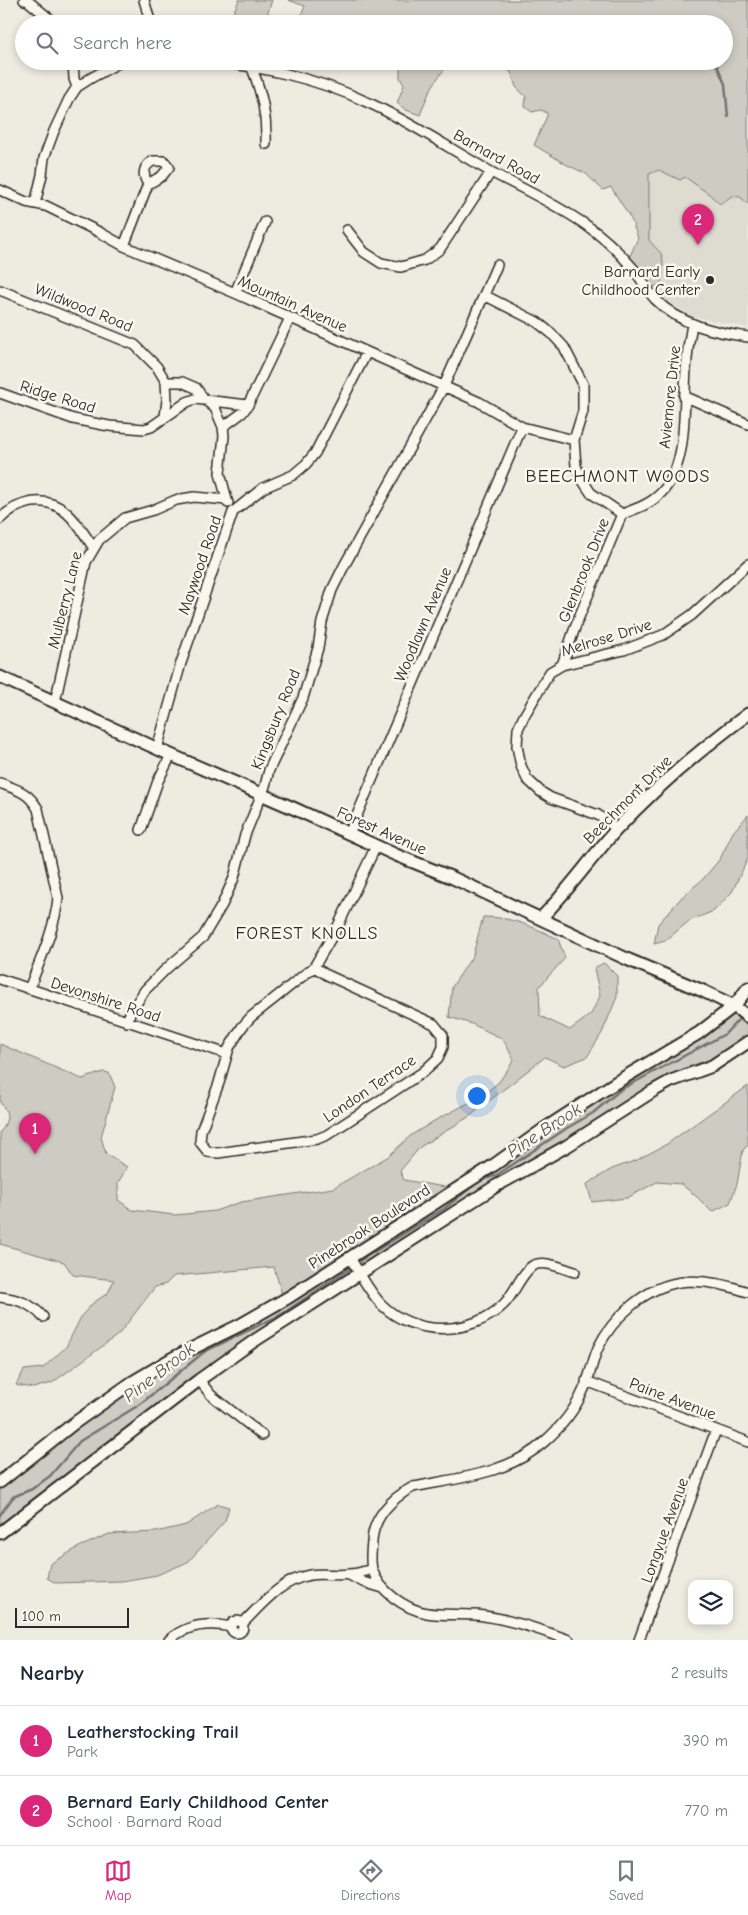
<!DOCTYPE html>
<html lang="en">
<head>
<meta charset="utf-8">
<style>
	:root { --surface:#fff; --page:#f6f6f7; --text:#1f2937; --muted:#747a83; --line:#e0e1e3; --accent:#db2777 }
	body { margin:0; font-family:"Comic Neue",sans-serif; background:var(--page); color:var(--text) }
	.controls { position:absolute; right:15px; bottom:15px; display:grid; overflow:hidden; border-radius:10px; box-shadow:0 2px 8px #0003 }
	.controls button { width:45px; height:45px; display:grid; place-items:center; padding:0; border:0; border-bottom:1px solid var(--line); background:var(--surface); color:var(--text); font:25px sans-serif }
	.scale { position:absolute; left:15px; bottom:12px; width:114px; box-sizing:border-box; padding-left:5px; border:2px solid #2b2b2b; border-top:0; font-size:14px; line-height:18px; white-space:nowrap; color:#2b2b2b; -webkit-text-stroke:4px #fbf7ec; paint-order:stroke }
	.you { position:absolute; left:476px; top:1095px; width:18px; height:18px; margin:-12px; border:4px solid #fff; border-radius:50%; background:#1a73e8; box-shadow:0 0 0 8px #1a73e833 }
	.badge { display:grid; place-items:center; width:32px; height:32px; border-radius:50%; background:var(--accent); color:#fff; font-size:16px; font-weight:700 }
	.pin { position:absolute; translate:-50% -41px; filter:drop-shadow(0 1px 2px #0008) }
	.pin::after { content:''; position:absolute; top:26px; width:18px; height:15px; background:inherit; clip-path:polygon(0 0,100% 0,50% 100%) }
	.list { margin:0; padding:0; list-style:none }
	h2 { display:flex; justify-content:space-between; align-items:center; height:65px; margin:0; padding:0 20px; font-size:21px }
	h2 small { font-size:16px; font-weight:400; color:var(--muted) }
	.list li { display:grid; grid-template-columns:32px 1fr auto; gap:15px; align-items:center; box-sizing:border-box; height:70px; padding:0 20px; border-top:1px solid var(--line) }
	.list b { display:block; font-size:19px; white-space:nowrap }
	.list p { margin:0; font-size:16px; white-space:nowrap; color:var(--muted) }
	.list em { font-size:16px; font-style:normal; color:var(--muted) }
	.icon { flex:none; width:28px; height:28px; fill:none; stroke:currentColor; stroke-width:2; stroke-linecap:round; stroke-linejoin:round }
	.map { position:relative; flex:none; width:748px; height:1640px; overflow:hidden }
	.search { position:absolute; background:var(--surface); box-shadow:0 2px 8px #0003; left:15px; right:15px; top:15px; height:55px; display:flex; align-items:center; gap:12px; box-sizing:border-box; padding:0 18px; border-radius:28px; color:var(--muted); font-size:19px }
	.sheet { height:205px; background:var(--surface) }
	nav { display:flex; justify-content:space-around; align-items:center; box-sizing:border-box; height:70px; border-top:1px solid var(--line); background:var(--surface); font-size:14px; color:var(--muted) }
	nav a { display:grid; justify-items:center; gap:2px }
	nav .on { color:var(--accent) }
	.map>svg:first-child { display:block }
	.built { fill:#dedbd1 }
	.green { fill:#cecbc2; stroke:#7c7b76 }
	.lines { fill:none; stroke-linecap:round; stroke-linejoin:round }
	.stream { stroke:#74726e; stroke-width:2.5 }
	.street-casing { stroke:#2b2b2b; stroke-width:12 }
	.secondary-casing { stroke:#2b2b2b; stroke-width:15 }
	.street { stroke:#fbf7ec; stroke-width:9 }
	.secondary { stroke:#fbf7ec; stroke-width:11 }
	.poi-dot { fill:#2b2b2b; stroke:#fbf7ec; stroke-width:2 }
	.labels { text-anchor:middle; stroke-width:5; stroke-linejoin:round; paint-order:stroke }
	.street-label { font-size:16px; fill:#2b2b2b; stroke:#fbf7ec }
	.poi-label { font-size:16px; fill:#2b2b2b; stroke:#fbf7ec; text-anchor:end }
	.neighbourhood-label { font-size:18px; letter-spacing:1px; fill:#2b2b2b; stroke:#fbf7ec }
	.water-label { font-size:18px; font-style:italic; fill:#555552; stroke:#fbf7ec }
</style>
</head>
<body>
<div class="map">
<svg width="748" height="1640" viewBox="0 0 748 1640">
	<rect width="100%" height="100%" fill="#eeebe0"/>
	<filter id="ink" filterUnits="userSpaceOnUse"><feTurbulence type="fractalNoise" baseFrequency=".02" numOctaves="2"/><feDisplacementMap in="SourceGraphic" scale="10" xChannelSelector="R" yChannelSelector="G"/><feConvolveMatrix kernelMatrix="1 2 1 2 8 2 1 2 1" color-interpolation-filters="sRGB"/></filter>
	<g filter="url(#ink)">
		<path class="built" d="M659 170 748 196V328L691 316 667 301 648 282 644 236 649 174Z"/>
		<path class="green" d="M239 0H272L264 24 248 22 233 13Z
			M288 0H748V204L740 197 732 196 720 204 709 194 685 177 680 180 659 170 649 174V240C653 245 656 248 660 252 666 259 661 277 661 285L653 287 629 258 638 238 631 219 611 187 603 190 585 173 569 166 534 145 547 116V113L541 110 532 112 525 107 526 97 516 87 511 72 495 63 488 65 479 61H724V24H307L301 16 305 6Z
			M393 61H452C434 80 429 91 420 115L406 110 397 103 404 85 400 78V67Z
			M748 815V858L732 892 714 911 689 921 665 941 654 944 658 924 682 897 703 879 720 859 733 832Z
			M483 917C513 917 531 926 558 939L565 958 539 987 540 1016 570 1030 591 1014 600 996 594 968 604 963 617 976V997L602 1033 587 1057 564 1066 545 1057 470 1116 420 1147 400 1171 404 1180 450 1188 282 1295 274 1267 174 1276 166 1284 155 1287 119 1334 52 1383 33 1388 16 1385 24 1370 43 1368 66 1347 82 1315 93 1303 108 1293 114 1280 73 1275 64 1262 0 1244V1132L4 1127 7 1118 6 1111 0 1102V1044L82 1079 103 1072 109 1073 115 1087 101 1137 106 1154 127 1167 118 1183V1200L132 1210 175 1215 215 1211 241 1202 333 1188 389 1156 410 1136 434 1121 480 1097 499 1082 514 1060 503 1039 472 1024 449 1017 452 987 473 955Z
			M735 1015 748 1025V1037L717 1060 366 1264 360 1262 359 1256 529 1143 729 1016Z
			M748 1086V1145L743 1150 737 1184 730 1203 712 1212 697 1197 681 1184 657 1182 627 1198 592 1202 587 1184 612 1169 637 1160 667 1144Z
			M348 1265 352 1271 350 1275 0 1528V1485L124 1392Z
			M218 1504 229 1507 225 1521 188 1562 157 1575 122 1581 56 1583 47 1578 50 1564 79 1547 109 1534 156 1532 186 1525Z"/>
		<g class="lines">
			<path class="stream" d="M717 24V21
				M715 61 725 84 728 117
				M361 1260 445 1208 479 1181 497 1175 567 1128 593 1113 620 1090 725 1034 739 1019
				M0 1515 13 1497 32 1489 50 1476 80 1441 139 1405 204 1352 282 1314 349 1269"/>
			<g class="street-casing">
				<path id="street" d="M24 0 28 1 56 24
					M144 0 151 24
					M73 61 74 79 77 87
					M197 61C255 64 317 78 369 103 411 122 450 149 491 172 523 189 556 204 586 225 602 236 618 251 631 266 640 276 646 289 655 299 680 325 714 332 748 337
					M252 68C262 94 267 116 266 144
					M153 161H164L169 167 162 176 148 184C142 175 143 166 153 161Z
					M0 190 26 202 46 206 99 232 124 246 235 293 479 402 522 427 574 440
					M35 204 42 175 44 158 54 131 69 99 77 87 91 78 122 61
					M347 230 364 252 381 263 401 267 425 260 440 249 491 172
					M124 246 148 184
					M0 290 135 345 157 367 166 382H182L196 388 204 399 215 408 223 427 224 436 220 473 227 500
					M235 293 265 222
					M484 295 497 265
					M0 393 73 419 109 426 144 429 151 427 187 402 195 399 248 405
					M684 396 748 424
					M165 417 167 400 166 382
					M223 427 242 413 248 405 290 318
					M0 519C18 501 46 494 67 513 78 523 85 535 93 547
					M562 665 577 622 622 514
					M55 702 86 562 99 540 125 518 153 510 176 500 194 497 227 500 228 503
					M157 749 181 663 233 512 263 488 293 475 306 464 315 453 367 352
					M0 783C18 790 28 792 38 809L58 898C55 929 40 960 29 989
					M617 829 598 815 551 798 541 792 527 779 521 766 517 746 518 729 524 716 550 672 562 665 624 650 663 635 692 615 748 564
					M141 830 158 781 171 755
					M349 834 522 427
					M314 967 327 975 434 1024 443 1035V1047L438 1058 423 1072 327 1135 317 1139 218 1153 208 1152 200 1142 201 1131 219 1083 229 1048 242 1027 251 1017 314 967 338 926 376 846
					M0 979 227 1054
					M127 1022 130 1013 145 990 167 968 203 937 222 905 234 878 245 835 265 786 269 770 303 698 318 648 322 622 332 590 344 566 444 386 484 295 537 322 551 333 564 347 583 384V411L574 440 576 466 581 478 591 493 622 514C636 509 651 504 662 492 689 463 683 407 686 370 687 354 689 339 692 324
					M350 1258C360 1273 369 1292 382 1305 415 1337 472 1336 504 1304 514 1294 523 1270 534 1265 546 1260 564 1269 575 1272
					M0 1297C17 1299 31 1303 43 1317
					M199 1380 211 1395 262 1435
					M586 1381 748 1442
					M349 1575 363 1582 383 1588
					M231 1627a6 6 0 1 1 12 0a6 6 0 1 1-12 0Z
					M242 1624C262 1604 281 1580 310 1575 323 1573 337 1576 349 1574 357 1574 365 1571 372 1569
					M169 1640C187 1624 208 1622 231 1627
					M569 1640C542 1630 513 1620 484 1616 465 1613 445 1616 427 1613 405 1609 379 1591 372 1569 370 1561 371 1551 372 1542 373 1517 392 1498 413 1487 458 1478 509 1474 544 1442 560 1428 575 1410 583 1391 590 1377 592 1362 598 1348 606 1331 617 1318 631 1306 668 1274 704 1277 748 1292
					M639 1640 716 1430"/>
			</g>
			<g class="secondary-casing">
				<path id="secondary" d="M0 677 171 755 293 808 396 855 453 878 629 960 703 991 734 1006 748 1017
					M541 918C568 891 590 859 616 830 656 787 701 749 748 714
					M0 1482 73 1424 131 1383 173 1358 240 1325 289 1297 494 1165 544 1129 615 1083 699 1033 734 1006 748 988
					M0 1533 199 1380 254 1341 496 1186 567 1146 653 1091 671 1081 712 1066 748 1042"/>
			</g>
			<use href="#street" class="street"/>
			<use href="#secondary" class="secondary"/>
		</g>
	</g>
	<circle class="poi-dot" cx="710" cy="280" r="5"/>
	<g class="labels">
		<g class="street-label">
			<text transform="translate(497 156) rotate(29)" y="6">Barnard Road</text>
			<text transform="translate(293 303) rotate(24)" y="6">Mountain Avenue</text>
			<text transform="translate(84 307) rotate(22)" y="6">Wildwood Road</text>
			<text transform="translate(58 396) rotate(17)" y="6">Ridge Road</text>
			<text transform="translate(669 397) rotate(-84)" y="6">Aviemore Drive</text>
			<text transform="translate(199 565) rotate(-71)" y="6">Maywood Road</text>
			<text transform="translate(583 570) rotate(-68)" y="6">Glenbrook Drive</text>
			<text transform="translate(64 600) rotate(-76)" y="6">Mulberry Lane</text>
			<text transform="translate(422 624) rotate(-67)" y="6">Woodlawn Avenue</text>
			<text transform="translate(606 637) rotate(-17)" y="6">Melrose Drive</text>
			<text transform="translate(275 719) rotate(-68)" y="6">Kingsbury Road</text>
			<text transform="translate(627 799) rotate(-45)" y="6">Beechmont Drive</text>
			<text transform="translate(382 830) rotate(24)" y="6">Forest Avenue</text>
			<text transform="translate(106 999) rotate(18)" y="6">Devonshire Road</text>
			<text transform="translate(369 1088) rotate(-34)" y="6">London Terrace</text>
			<text transform="translate(369 1226) rotate(-33)" y="6">Pinebrook Boulevard</text>
			<text transform="translate(673 1398) rotate(21)" y="6">Paine Avenue</text>
			<text transform="translate(664 1530) rotate(-70)" y="6">Longvue Avenue</text>
		</g>
		<g class="poi-label">
			<text x="700" y="277">Barnard Early<tspan x="700" dy="18">Childhood Center</tspan></text>
		</g>
		<g class="neighbourhood-label">
			<text x="618" y="482">BEECHMONT WOODS</text>
			<text x="307" y="939">FOREST KNOLLS</text>
		</g>
		<g class="water-label">
			<text transform="translate(544 1130) rotate(-33)" y="6">Pine Brook</text>
			<text transform="translate(159 1372) rotate(-38)" y="6">Pine Brook</text>
		</g>
	</g>
</svg>
<div class="controls">
<button><svg class="icon" aria-label="layers" viewBox="0 0 24 24"><path d="M12 4l9 5-9 5-9-5zM3 14l9 5 9-5"/></svg></button>
</div>
<div class="scale">100 m</div>
<div class="you"></div>
<div class="pin badge" style="left:35px;top:1154px">1</div>
<div class="pin badge" style="left:698px;top:245px">2</div>
<div class="search"><svg class="icon" aria-label="search" viewBox="0 0 24 24"><circle cx="10" cy="10" r="6"/><path d="M15 15l6 6"/></svg>Search here</div>
</div>
<section class="sheet">
<h2>Nearby<small>2 results</small></h2>
<ul class="list">
<li><span class="badge">1</span><div><b>Leatherstocking Trail</b><p>Park</p></div><em>390 m</em></li>
<li><span class="badge">2</span><div><b>Bernard Early Childhood Center</b><p>School · Barnard Road</p></div><em>770 m</em></li>
</ul>
</section>
<nav>
<a class="on"><svg class="icon" aria-label="map" viewBox="0 0 24 24"><path d="M3 6l6-2 6 2 6-2v14l-6 2-6-2-6 2zM9 4v14M15 6v14"/></svg>Map</a>
<a><svg class="icon" aria-label="directions" viewBox="0 0 24 24"><path d="M12 3l9 9-9 9-9-9zM9 14v-3h6M13 9l2 2-2 2"/></svg>Directions</a>
<a><svg class="icon" aria-label="saved" viewBox="0 0 24 24"><path d="M7 4h10v16l-5-4-5 4z"/></svg>Saved</a>
</nav>
</body>
</html>
